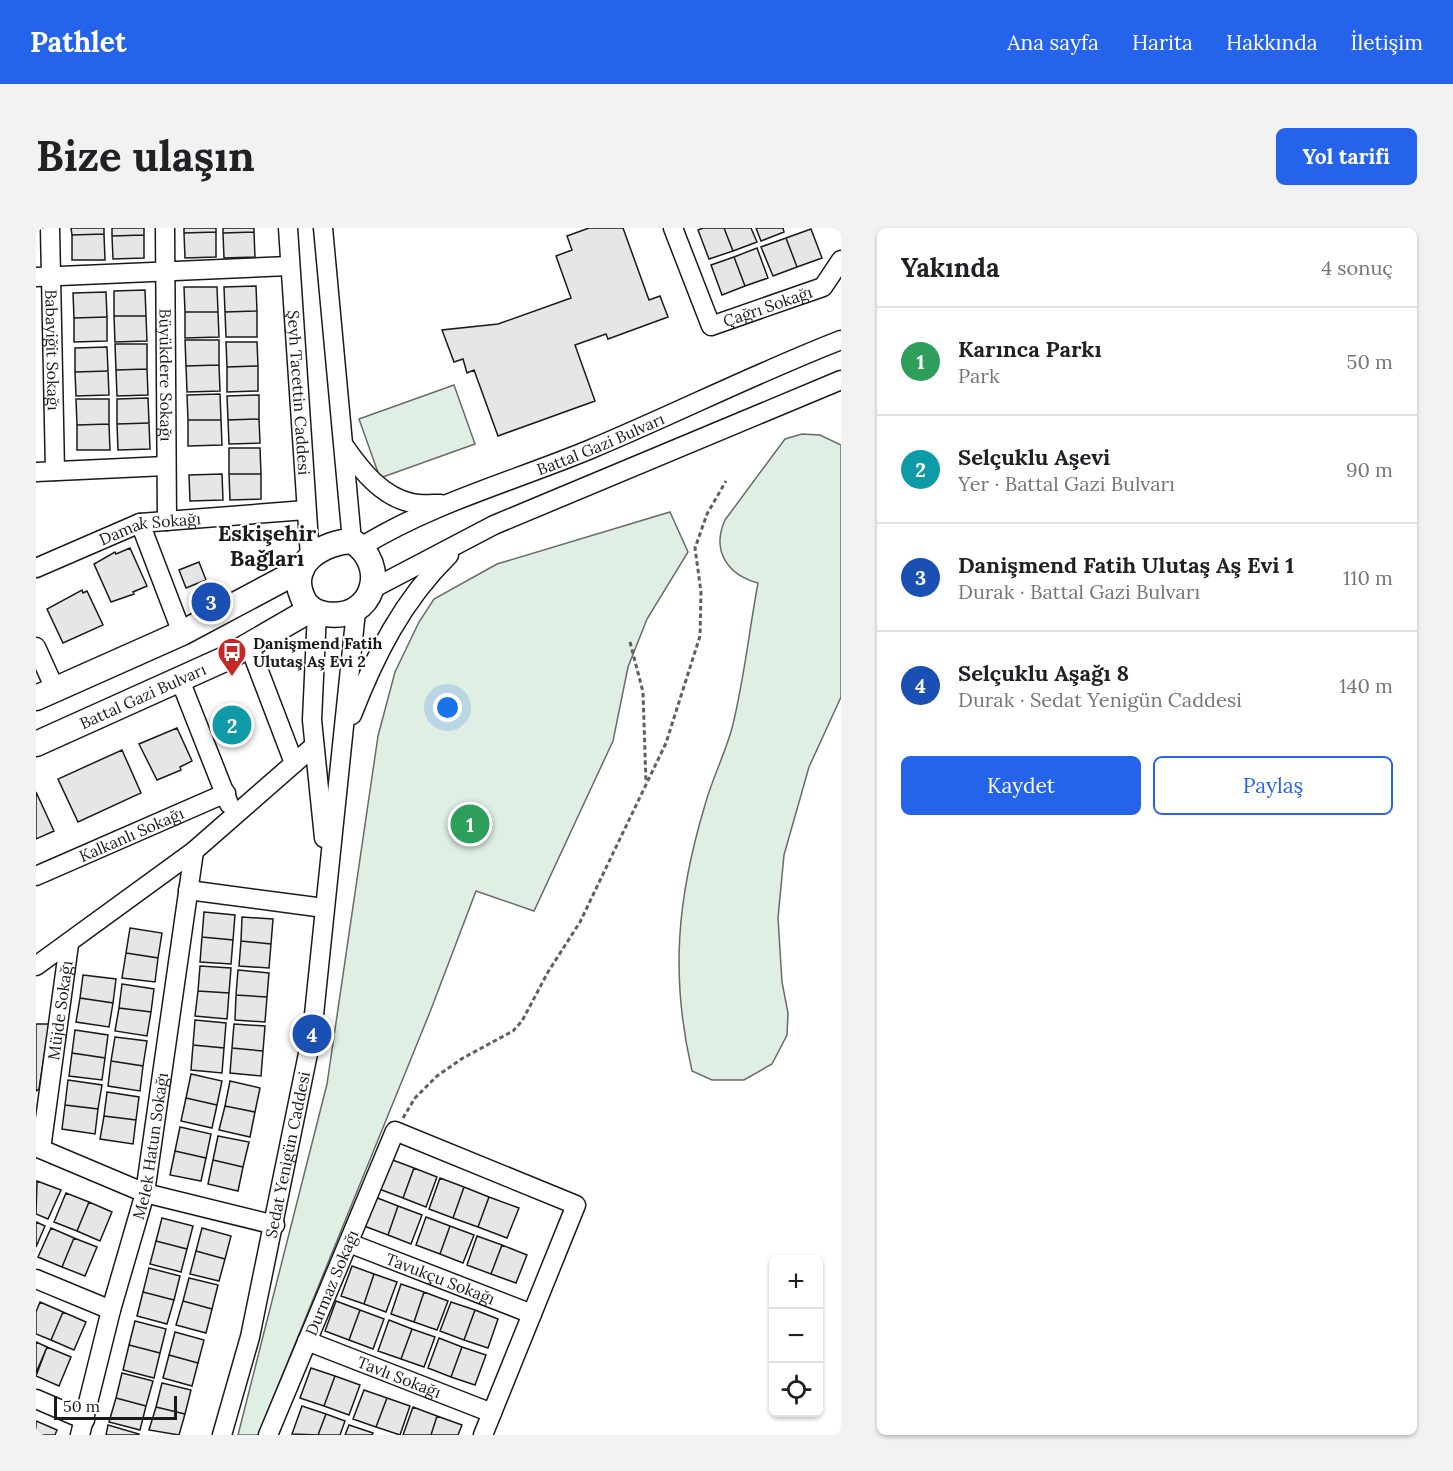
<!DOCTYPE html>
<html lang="tr">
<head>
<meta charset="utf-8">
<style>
	:root { --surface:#fff; --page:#f2f2f2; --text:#202124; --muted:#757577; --line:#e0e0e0; --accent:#2563eb }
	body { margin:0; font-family:Lora,serif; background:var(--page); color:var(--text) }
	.controls { position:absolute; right:18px; bottom:18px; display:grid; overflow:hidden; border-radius:9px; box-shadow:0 2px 4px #0004 }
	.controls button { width:54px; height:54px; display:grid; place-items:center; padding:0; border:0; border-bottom:2px solid var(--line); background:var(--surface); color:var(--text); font:30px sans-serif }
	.scale { position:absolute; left:18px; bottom:15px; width:123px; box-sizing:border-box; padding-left:6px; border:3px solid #1a1a1a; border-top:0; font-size:16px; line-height:21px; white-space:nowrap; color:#1a1a1a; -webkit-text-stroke:4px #fff; paint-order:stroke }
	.you { position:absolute; left:412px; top:480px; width:21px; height:21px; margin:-15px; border:4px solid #fff; border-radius:50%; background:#1a73e8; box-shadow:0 0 0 9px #1a73e833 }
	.badge { display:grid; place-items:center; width:39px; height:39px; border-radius:50%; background:var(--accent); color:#fff; font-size:20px; font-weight:700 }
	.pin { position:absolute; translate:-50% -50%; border:3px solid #fff; box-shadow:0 2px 6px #0006 }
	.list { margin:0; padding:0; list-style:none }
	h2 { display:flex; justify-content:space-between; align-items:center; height:78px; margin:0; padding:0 24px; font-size:26px }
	h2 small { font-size:20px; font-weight:400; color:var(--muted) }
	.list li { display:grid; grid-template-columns:39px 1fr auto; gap:18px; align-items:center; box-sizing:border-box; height:108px; padding:0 24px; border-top:2px solid var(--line) }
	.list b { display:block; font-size:22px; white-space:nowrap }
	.list p { margin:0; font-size:20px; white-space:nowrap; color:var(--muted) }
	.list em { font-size:20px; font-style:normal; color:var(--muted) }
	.actions { display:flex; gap:12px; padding:18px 24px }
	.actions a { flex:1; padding:14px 0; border:2px solid var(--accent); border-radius:9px; text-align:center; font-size:21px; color:var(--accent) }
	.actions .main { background:var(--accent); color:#fff }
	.icon { flex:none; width:33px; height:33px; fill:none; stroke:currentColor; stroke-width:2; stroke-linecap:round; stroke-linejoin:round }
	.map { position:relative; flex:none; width:805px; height:1207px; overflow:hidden; border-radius:9px }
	header { display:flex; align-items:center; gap:36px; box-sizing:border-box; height:84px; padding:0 30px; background:var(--accent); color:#fff }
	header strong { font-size:28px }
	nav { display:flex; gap:33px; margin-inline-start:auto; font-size:21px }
	.intro { display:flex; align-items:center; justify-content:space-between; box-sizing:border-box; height:144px; padding:0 36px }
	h1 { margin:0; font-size:42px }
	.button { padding:15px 27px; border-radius:9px; background:var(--accent); color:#fff; font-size:21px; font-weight:700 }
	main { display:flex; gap:36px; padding:0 36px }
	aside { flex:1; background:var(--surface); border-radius:9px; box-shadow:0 2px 4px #0004 }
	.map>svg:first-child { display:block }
	.green { fill:#e0efe3; stroke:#6a6a6a; stroke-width:1.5 }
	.building { fill:#e6e6e6; stroke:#1a1a1a; stroke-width:1.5 }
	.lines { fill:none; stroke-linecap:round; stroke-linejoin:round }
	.minor-casing { stroke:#1a1a1a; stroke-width:21 }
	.major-casing { stroke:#1a1a1a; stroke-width:27 }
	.path { stroke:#5f5f5f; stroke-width:3; stroke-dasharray:4.5 3; stroke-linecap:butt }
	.minor { stroke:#fff; stroke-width:18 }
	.major { stroke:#fff; stroke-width:24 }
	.labels { text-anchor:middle; stroke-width:4.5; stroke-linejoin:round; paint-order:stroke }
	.street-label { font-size:16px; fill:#1a1a1a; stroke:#fff }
	.poi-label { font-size:16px; font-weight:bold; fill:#1a1a1a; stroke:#fff; text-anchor:start }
	.district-label { font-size:22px; font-weight:bold; fill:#1a1a1a; stroke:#fff }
</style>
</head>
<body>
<header>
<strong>Pathlet</strong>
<nav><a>Ana sayfa</a><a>Harita</a><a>Hakkında</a><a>İletişim</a></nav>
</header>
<div class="intro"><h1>Bize ulaşın</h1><a class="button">Yol tarifi</a></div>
<main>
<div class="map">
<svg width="805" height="1207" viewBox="0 0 805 1207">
	<rect width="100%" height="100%" fill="#fff"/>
	<path class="green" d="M418 157 439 216 344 250 323 191Z
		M766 206 784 207 805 217V469L773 539 748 627 742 690 746 754 752 785 751 807 736 836 708 852H676L656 843C634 748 641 670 669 577 676 551 689 526 696 500 708 453 713 403 722 355 692 347 675 323 689 292L749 211Z
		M634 284 652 324 611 391 592 439 577 513 498 683 440 663 394 784 222 1207H202L291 856 342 508 359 444 383 394 398 371 461 336Z"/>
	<path class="building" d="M35 0H68V6L36 7Z
		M76 0H108V7L76 8Z
		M148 0H180V4L148 5Z
		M187 0H218V4L187 5Z
		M553 0H587L613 72 624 68 632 89 572 111 570 106 539 117 559 173 462 208 438 142 431 145 427 131 418 134 406 102 462 96 535 70 520 28 536 22 531 8Z
		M667 0H688L697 23 673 31 662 2Z
		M688 0H715L721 14 697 23Z
		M720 0H747L748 4 725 13Z
		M775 1 786 30 761 39 750 10Z
		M180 4V29L149 30 148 5Z
		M218 4 219 29 188 30 187 5Z
		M68 6 69 32H36V7Z
		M108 7V30L77 31 76 8Z
		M750 10 761 39 737 48 725 19Z
		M721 20 732 50 709 58 698 29Z
		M698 29 709 58 686 67 675 37Z
		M220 58 221 83 189 84 188 59Z
		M148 59H181L182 84H149Z
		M109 62 110 88H78V63Z
		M70 64 71 89 38 90 37 65Z
		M221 83V109H190L189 84Z
		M149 84H182L183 109 149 110Z
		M78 88H110L111 113 79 114Z
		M71 89V113L38 114V90Z
		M149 112H183V137L150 138Z
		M190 114H221L222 138 191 139Z
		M79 116H111V141L80 142Z
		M71 119 72 143 39 144V120Z
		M183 137 184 163 151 164 150 138Z
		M222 138V163L191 164V139Z
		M111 141 112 167 81 168 80 142Z
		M72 143 73 167 40 168 39 144Z
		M184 166 185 192H152L151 167Z
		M223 167V191L192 192 191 168Z
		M112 170 113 195 81 196V171Z
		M40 171H73V196L41 197Z
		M223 191 224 215 193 216 192 192Z
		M152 192H185L186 217 152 218Z
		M113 195 114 221 82 222 81 196Z
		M73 196 74 222H41V197Z
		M193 220H224L225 246H193Z
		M186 246 187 272 154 273 153 247Z
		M193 246H225V271L194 272Z
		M94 320 111 358 97 364 98 366 75 374 58 336 79 324 80 326Z
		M163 334 170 352 150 360 143 342Z
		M46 362 47 365 51 363 67 397 27 415 11 381Z
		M202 478 204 483 208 481 216 500 184 513 177 493 181 492 180 487Z
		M141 500 156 533 144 539 145 542 121 552 103 516Z
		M86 522 105 565 42 594 22 551Z
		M0 564 18 603 0 611Z
		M168 684 199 687 197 712 166 709Z
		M206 689 237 691 235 716 205 713Z
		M94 700 126 705 122 730 90 725Z
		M166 709 197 712 195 736 164 734Z
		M205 713 235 716 233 740 203 738Z
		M90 725 122 730 119 754 86 750Z
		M164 738 195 740 193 765 162 763Z
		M202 742 233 745 231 769 200 767Z
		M47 747 80 751 77 775 44 770Z
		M86 756 118 761 115 784 83 780Z
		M162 763 193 765 191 791 159 788Z
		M200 767 231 769 229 794 199 792Z
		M44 770 77 775 73 799 40 794Z
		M83 780 115 784 111 808 79 803Z
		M159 792 190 795 188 820 157 817Z
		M0 796H13L3 861 0 863Z
		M198 796 229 798 227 823 196 820Z
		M39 802 72 807 69 830 36 825Z
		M79 809 111 813 107 838 75 833Z
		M157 817 188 820 186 845 155 842Z
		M196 820 227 823 225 848 194 845Z
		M36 825 69 830 66 852 33 848Z
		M75 833 107 838 104 863 72 858Z
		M155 846 186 853 181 877 150 870Z
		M32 852 66 857 62 881 29 877Z
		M194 853 224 860 219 884 189 878Z
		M71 864 103 869 100 892 68 888Z
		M150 870 181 877 176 900 145 893Z
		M29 877 62 881 59 906 26 901Z
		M189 878 219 884 214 909 183 902Z
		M68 888 100 892 97 916 64 911Z
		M144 899 175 906 170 930 139 923Z
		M182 908 213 914 207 939 177 932Z
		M139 923 170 930 165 953 134 947Z
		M354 931 378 940 367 970 343 961Z
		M177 932 207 939 202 963 172 956Z
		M378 940 401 949 390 979 367 970Z
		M404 950 428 959 417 990 393 981Z
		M1 953 25 962 12 991 0 986Z
		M428 959 453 969 442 999 417 990Z
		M30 965 53 974 41 1003 18 994Z
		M339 969 362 978 352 1007 328 998Z
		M453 969 483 980 471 1010 442 999Z
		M53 974 76 984 64 1013 41 1003Z
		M362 978 386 987 375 1016 352 1007Z
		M390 989 414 998 404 1026 380 1017Z
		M126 990 157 998 151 1021 120 1013Z
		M0 994 9 998 0 1019Z
		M414 998 438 1007 427 1035 404 1026Z
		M15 1000 38 1010 26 1039 2 1029Z
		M166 1000 195 1008 189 1031 160 1023Z
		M441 1008 466 1017 455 1046 431 1037Z
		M38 1010 61 1019 49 1048 26 1039Z
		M120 1013 151 1021 145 1044 114 1036Z
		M466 1017 491 1027 480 1055 455 1046Z
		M160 1023 189 1031 183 1053 154 1046Z
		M316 1038 338 1046 328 1076 305 1068Z
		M113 1040 144 1048 138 1072 107 1064Z
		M338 1046 361 1054 350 1084 328 1076Z
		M153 1050 182 1057 176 1081 147 1073Z
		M365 1056 388 1064 378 1094 355 1086Z
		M107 1064 138 1072 131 1096 101 1088Z
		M388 1064 412 1073 401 1102 378 1094Z
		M147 1073 176 1081 170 1105 140 1097Z
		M300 1073 324 1082 313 1112 289 1103Z
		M4 1074 27 1084 15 1112 0 1106V1084Z
		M415 1074 439 1082 428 1112 404 1103Z
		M324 1082 348 1091 337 1121 313 1112Z
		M439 1082 462 1091 452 1120 428 1112Z
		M27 1084 50 1094 38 1122 15 1112Z
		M353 1092 376 1101 365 1131 342 1123Z
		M99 1093 130 1101 124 1125 93 1117Z
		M376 1101 399 1109 388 1139 365 1131Z
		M139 1104 168 1112 162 1135 133 1127Z
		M403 1110 426 1119 415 1149 392 1140Z
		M0 1114 11 1119 0 1145Z
		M93 1117 124 1125 118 1150 87 1142Z
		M11 1119 35 1129 23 1158 0 1148Z
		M426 1119 450 1127 439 1157 415 1149Z
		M133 1127 162 1135 156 1158 127 1150Z
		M275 1140 299 1148 288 1178 264 1170Z
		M86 1145 117 1153 110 1178 80 1170Z
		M299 1148 324 1157 313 1187 288 1178Z
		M126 1155 155 1162 149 1186 120 1179Z
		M328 1162 351 1170 340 1199 317 1191Z
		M80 1170 110 1178 104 1202 73 1194Z
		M351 1170 374 1178 364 1207 340 1199Z
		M266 1178 290 1186 282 1207 256 1206Z
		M120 1179 149 1186 143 1207 113 1202Z
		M377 1179 401 1188 395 1207H367Z
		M290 1186 309 1193 304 1207H282Z
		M401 1188 426 1197 422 1207H395Z
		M0 1193 21 1202 19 1207H0Z
		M72 1197 103 1206V1207H70Z
		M313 1197 337 1205 336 1207H309Z"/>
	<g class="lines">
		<g class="minor-casing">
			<g id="minor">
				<path id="s1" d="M14 0 19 243"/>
				<path id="s2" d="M129 0 131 293"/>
				<path id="s3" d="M252 0 274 329"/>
				<path d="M287 0 316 313"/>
				<path id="s4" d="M637 0 675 98 787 59 805 32"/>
				<path d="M0 49 253 38"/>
				<path d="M309 219C325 242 346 269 376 275 385 277 396 276 405 276"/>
				<path d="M0 244 130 238"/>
				<path d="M104 295 146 405"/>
				<path id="s5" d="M325 319C396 275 478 253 555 221 639 186 720 145 805 112"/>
				<path id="s6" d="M0 340 104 295 270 282"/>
				<path d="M336 361 458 297 805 152"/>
				<path d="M281 384 276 492 288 610"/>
				<path d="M213 417 258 535"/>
				<path d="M0 419 19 461"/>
				<path d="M144 452 193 576"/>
				<path d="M316 487C339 427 367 372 413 327"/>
				<path id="s7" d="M0 648 190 565"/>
				<path d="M152 662 288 680"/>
				<path d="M0 738 158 623 278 518"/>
				<path d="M0 919 109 965 239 997"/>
				<path id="s8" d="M5 921 33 716"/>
				<path id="s9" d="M313 1015 496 1086"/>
				<path d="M0 1051 75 1082"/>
				<path id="s10" d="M271 1113 456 1185"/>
				<path d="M0 1171 49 1192"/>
				<path id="s11" d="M44 1207 75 1082 109 965 158 623"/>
				<path id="s12" d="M186 1207 214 1109 276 806 320 383"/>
				<path id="s13" d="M232 1207 359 903 540 977 447 1207"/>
			</g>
		</g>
		<g class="major-casing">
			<g id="major">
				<path d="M316 313C354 337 338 394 289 386 278 384 270 379 266 368 252 334 289 314 316 313Z"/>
				<path d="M0 470 146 405 266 341"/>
				<path id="s14" d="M0 516 191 430 274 382"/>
			</g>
		</g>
		<path class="path" d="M594 414 607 464 610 555
			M367 890 379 870 401 848 427 830 477 803 486 793 512 744 544 694 630 515 664 408 665 364 659 320 671 286 690 253"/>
		<use href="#minor" class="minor"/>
		<use href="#major" class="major"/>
	</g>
	<defs>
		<g id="bus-pin" transform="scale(1.5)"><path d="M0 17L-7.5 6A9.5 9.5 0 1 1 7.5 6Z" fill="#c62828" stroke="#fff"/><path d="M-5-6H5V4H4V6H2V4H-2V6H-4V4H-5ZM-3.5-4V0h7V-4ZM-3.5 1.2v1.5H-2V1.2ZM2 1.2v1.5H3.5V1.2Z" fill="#fff"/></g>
	</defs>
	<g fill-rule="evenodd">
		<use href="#bus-pin" x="196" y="424"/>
	</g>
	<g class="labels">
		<g class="street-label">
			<text dy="6" stroke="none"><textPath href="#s4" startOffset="165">Çağrı Sokağı</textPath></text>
			<text dy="6" stroke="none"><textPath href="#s1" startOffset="122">Babayiğit Sokağı</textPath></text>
			<text dy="6" stroke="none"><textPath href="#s2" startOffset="147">Büyükdere Sokağı</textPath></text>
			<text dy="6" stroke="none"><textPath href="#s3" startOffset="165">Şeyh Tacettin Caddesi</textPath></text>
			<text dy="6" stroke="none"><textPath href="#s5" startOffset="261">Battal Gazi Bulvarı</textPath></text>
			<text dy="6" stroke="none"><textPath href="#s6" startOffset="122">Damak Sokağı</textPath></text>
			<text dy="6" stroke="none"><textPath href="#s14" startOffset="117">Battal Gazi Bulvarı</textPath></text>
			<text dy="6" stroke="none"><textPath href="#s7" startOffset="104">Kalkanlı Sokağı</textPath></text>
			<text dy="6" stroke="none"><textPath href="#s8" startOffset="140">Müjde Sokağı</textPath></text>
			<text dy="6" stroke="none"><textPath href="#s11" startOffset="298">Melek Hatun Sokağı</textPath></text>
			<text dy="6" stroke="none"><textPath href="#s12" startOffset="288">Sedat Yenigün Caddesi</textPath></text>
			<text dy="6" stroke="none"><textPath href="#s9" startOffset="98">Tavukçu Sokağı</textPath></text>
			<text dy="6" stroke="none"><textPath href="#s13" startOffset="165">Durmaz Sokağı</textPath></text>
			<text dy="6" stroke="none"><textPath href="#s10" startOffset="99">Tavlı Sokağı</textPath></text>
		</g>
		<g class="poi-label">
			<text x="217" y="421">Danişmend Fatih<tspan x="217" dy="18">Ulutaş Aş Evi 2</tspan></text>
		</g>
		<g class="district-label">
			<text x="231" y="313">Eskişehir<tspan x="231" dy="25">Bağları</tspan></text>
		</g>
	</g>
</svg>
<div class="controls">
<button>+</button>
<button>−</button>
<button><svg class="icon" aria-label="locate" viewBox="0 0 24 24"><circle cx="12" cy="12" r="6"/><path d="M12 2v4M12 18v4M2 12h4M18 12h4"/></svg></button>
</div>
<div class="scale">50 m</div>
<div class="you"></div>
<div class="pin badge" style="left:434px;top:596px;background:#2e9e5b">1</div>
<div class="pin badge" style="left:196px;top:497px;background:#0f9aa8">2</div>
<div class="pin badge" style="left:175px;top:374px;background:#1a4fb4">3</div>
<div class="pin badge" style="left:276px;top:806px;background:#1a4fb4">4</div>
</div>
<aside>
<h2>Yakında<small>4 sonuç</small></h2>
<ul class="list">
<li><span class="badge" style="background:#2e9e5b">1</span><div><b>Karınca Parkı</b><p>Park</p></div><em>50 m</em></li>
<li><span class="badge" style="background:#0f9aa8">2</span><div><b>Selçuklu Aşevi</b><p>Yer · Battal Gazi Bulvarı</p></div><em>90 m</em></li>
<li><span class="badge" style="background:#1a4fb4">3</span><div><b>Danişmend Fatih Ulutaş Aş Evi 1</b><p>Durak · Battal Gazi Bulvarı</p></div><em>110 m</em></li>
<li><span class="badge" style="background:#1a4fb4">4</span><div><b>Selçuklu Aşağı 8</b><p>Durak · Sedat Yenigün Caddesi</p></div><em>140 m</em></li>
</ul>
<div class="actions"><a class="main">Kaydet</a><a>Paylaş</a></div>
</aside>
</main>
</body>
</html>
